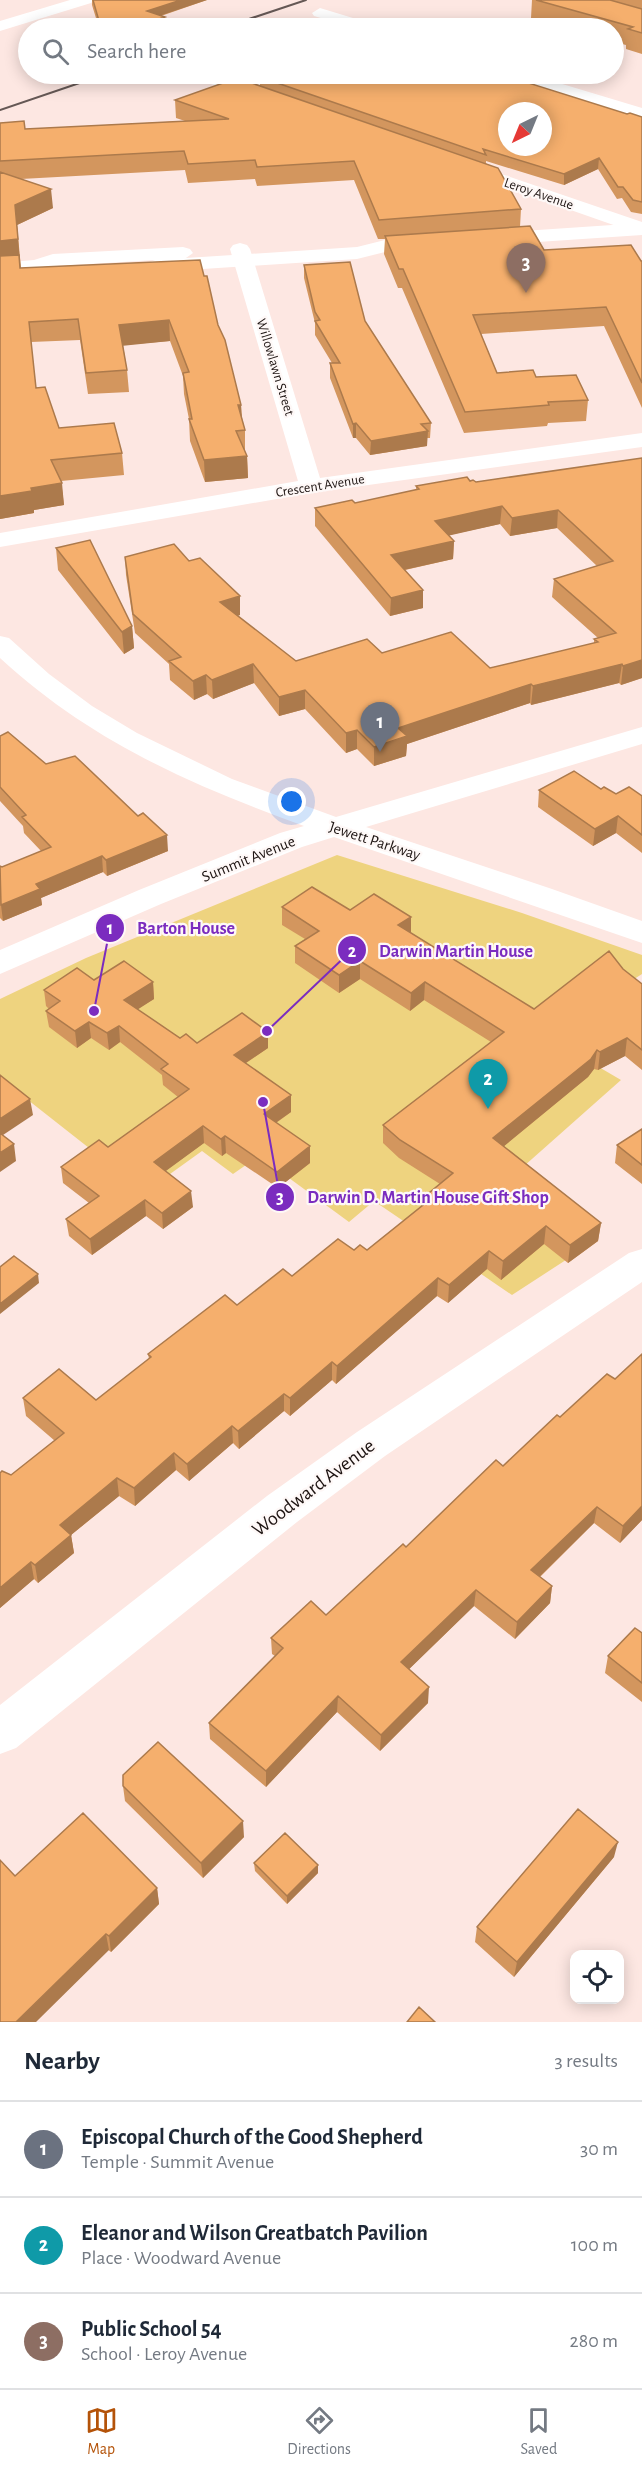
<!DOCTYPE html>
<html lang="en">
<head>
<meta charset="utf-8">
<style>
	:root { --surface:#fff; --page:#f6f6f7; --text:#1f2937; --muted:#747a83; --line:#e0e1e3; --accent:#b45309 }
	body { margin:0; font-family:"Alegreya Sans",sans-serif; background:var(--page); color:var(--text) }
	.controls { position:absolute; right:18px; bottom:18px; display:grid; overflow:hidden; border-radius:12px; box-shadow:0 3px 15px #0003 }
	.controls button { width:54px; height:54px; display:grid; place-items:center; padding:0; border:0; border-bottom:2px solid var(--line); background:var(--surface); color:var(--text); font:30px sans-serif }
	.compass { position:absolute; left:498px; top:102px; width:54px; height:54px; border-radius:50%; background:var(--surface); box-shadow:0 3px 15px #0003; rotate:223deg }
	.you { position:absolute; left:292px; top:802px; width:21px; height:21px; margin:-15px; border:4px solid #fff; border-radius:50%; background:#1a73e8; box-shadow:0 0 0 9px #1a73e833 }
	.badge { display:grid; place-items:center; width:39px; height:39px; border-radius:50%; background:var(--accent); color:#fff; font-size:20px; font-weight:700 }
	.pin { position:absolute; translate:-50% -50px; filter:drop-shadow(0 2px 3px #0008) }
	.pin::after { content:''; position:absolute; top:32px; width:21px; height:18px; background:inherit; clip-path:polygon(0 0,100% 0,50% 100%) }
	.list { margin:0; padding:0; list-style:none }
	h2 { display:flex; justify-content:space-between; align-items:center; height:78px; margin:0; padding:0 24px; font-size:26px }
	h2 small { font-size:20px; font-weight:400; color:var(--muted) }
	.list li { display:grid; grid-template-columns:39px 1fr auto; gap:18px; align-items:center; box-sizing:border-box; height:96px; padding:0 24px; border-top:2px solid var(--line) }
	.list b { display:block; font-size:22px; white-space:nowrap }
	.list p { margin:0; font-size:20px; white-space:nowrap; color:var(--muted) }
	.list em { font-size:20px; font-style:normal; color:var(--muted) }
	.icon { flex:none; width:33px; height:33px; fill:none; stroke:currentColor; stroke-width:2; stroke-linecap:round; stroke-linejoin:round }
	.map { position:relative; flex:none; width:642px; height:2022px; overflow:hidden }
	.search { position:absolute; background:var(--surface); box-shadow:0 3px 15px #0003; left:18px; right:18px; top:18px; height:66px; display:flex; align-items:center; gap:15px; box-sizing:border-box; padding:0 21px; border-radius:33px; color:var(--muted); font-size:22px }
	.sheet { height:366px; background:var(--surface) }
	nav { display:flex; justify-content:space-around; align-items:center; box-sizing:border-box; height:84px; border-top:2px solid var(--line); background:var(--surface); font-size:16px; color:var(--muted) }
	nav a { display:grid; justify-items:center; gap:3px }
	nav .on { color:var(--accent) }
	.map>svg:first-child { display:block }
	.green { fill:#eed37f }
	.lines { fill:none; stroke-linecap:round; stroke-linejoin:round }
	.street { fill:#fff; fill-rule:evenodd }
	.primary { fill:#fff; fill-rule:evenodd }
	.rail { stroke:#655855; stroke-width:2 }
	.wall { fill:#d3965e }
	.shaded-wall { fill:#ac7a4c }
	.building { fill:#f5af6d; stroke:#ac7a4c; stroke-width:1.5; fill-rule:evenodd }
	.labels { text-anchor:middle; stroke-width:4.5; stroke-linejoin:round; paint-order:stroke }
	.far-street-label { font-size:14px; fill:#1c1311; stroke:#fef8f7 }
	.street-label { font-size:16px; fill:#1c1311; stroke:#fef8f7 }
	.near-street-label { font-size:20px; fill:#1c1311; stroke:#fef8f7 }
	.leader { fill:none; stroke:#7b2cbf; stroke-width:2 }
	.callout-dot { fill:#7b2cbf; stroke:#fef8f7; stroke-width:2 }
	.mark-label { font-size:18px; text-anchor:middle; font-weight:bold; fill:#fff }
	.callout-label { font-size:18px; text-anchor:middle; font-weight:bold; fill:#7b2cbf; stroke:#fef8f7; stroke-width:4.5; stroke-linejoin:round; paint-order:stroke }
</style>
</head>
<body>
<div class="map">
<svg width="642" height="2022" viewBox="0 0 642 2022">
	<rect width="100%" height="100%" fill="#fde7e2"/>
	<path class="green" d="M337 855 522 913 642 955V974L546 1036 621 1080 488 1198 572 1256 512 1295 374 1201 349 1222 259 1156 233 1174 202 1151 145 1192 0 1078V999L86 958Z"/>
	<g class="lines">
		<path class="street" d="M70 0H94L91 3 0 31V21Z
			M320 8 376 25 378 28H355L314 16 312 13Z
			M191 74H214L273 93 276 97 273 101H261L193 78Z
			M505 74H529L642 108V119L507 78Z
			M463 161 642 222V235L457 170 454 166 457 162Z
			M240 243 247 245 250 249 320 478 642 433V447L311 493 0 547V533L298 481 230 249 233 245Z
			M0 636 9 638 49 674 92 706 137 733 232 779 336 817 642 727V744L366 827 552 889 642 921V943L334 837 302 847 161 904 0 974V950L139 890 280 833 304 826C191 785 90 741 0 658Z
			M642 1249V1282L385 1456 297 1522 16 1748 0 1754V1705L267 1496 357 1432 629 1253Z"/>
		<path class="primary" d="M642 223V235L492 245 485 243 482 239 485 235 492 233Z
			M429 238 436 240 439 244 436 248 385 252 357 259 157 272 150 270 147 266 150 262 155 260 56 266 37 272 0 275V263L34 260 53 254 183 247 190 249 193 253 186 258 357 247 385 240Z"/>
		<path class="rail" d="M222 28 306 0
			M0 110 106 74"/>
	</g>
	<path class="wall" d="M92 0H207L161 16 166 26 159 28H99L92 5Z
		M532 0H642V54L626 49V45L614 42V28H568L531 18Z
		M260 77 627 114 642 117V214L631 212 622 198 617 199 598 169 564 185 486 161V163L521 209 520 227 544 250 642 261V408L604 326 481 334 497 373 536 377 588 400 586 421 548 423 547 426 464 433 402 288H398L384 254 385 239H378L354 180 257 186 255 179 188 183 185 170 21 179 53 208 17 225 21 268 218 325 241 405 242 418 245 430V452L247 456 248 478 205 482 190 441 189 419 184 394 183 376 170 341 123 345 127 370 129 392 88 394 80 340 31 342 36 388 59 428 122 453 124 475 61 481 64 505 34 510V513L0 519V123L25 129 185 121 176 118 175 100 260 86Z
		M304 265 365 321 431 423 430 438H427V446L370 455 356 438H353L330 378V363H332L315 335V323L304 278Z
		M642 458V678L621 685 619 683 531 705 530 703 407 744 406 756 374 766 357 749 346 753 305 709 279 716 254 683 213 699 207 694 194 700 170 680 169 664 135 633 126 575 125 557 189 561 240 615 237 616 296 661 382 653 490 668 594 643V639L598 638 552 597 554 579 597 566 557 528 510 536 500 524 449 535 454 541 453 559 405 570 423 608 390 616 315 526V508L355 503 416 490V486L470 481 476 482Z
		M56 548 132 626 134 648 124 654 58 570Z
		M0 736 46 764 168 851 107 876 103 872 41 898 42 905 3 921 0 918V866L2 867 41 851 24 833 23 826 0 801Z
		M601 789 616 794 642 796V853L616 833 593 846 538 807 539 790Z
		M282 907 350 910 411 917V933L534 1009 623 969 642 984V1070L625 1056 598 1070 594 1069 588 1077 504 1146 601 1223 598 1241 568 1263 544 1244 501 1280 487 1269 448 1303 437 1296 336 1384 332 1380 290 1416 284 1411 239 1449 233 1443 189 1481 176 1470 135 1506 119 1496 71 1535 74 1553 38 1583 34 1579 0 1608V1473L11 1475 55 1441 26 1416 23 1398 96 1400 149 1359 148 1354 237 1305 292 1276 354 1250H367L423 1205V1198L440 1184 399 1158 383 1143V1125L491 1042 424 1000 410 1011 360 979 339 993 295 963V946L305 939 282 925Z
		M94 980 153 982 154 999 137 1009 180 1038 197 1043 268 1048 246 1063 291 1095V1112L276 1123 310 1163 278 1188 226 1153 222 1156 204 1143 165 1171 193 1207 163 1229 146 1216 92 1255 69 1236 66 1219 89 1203 63 1183 61 1167 108 1147 178 1097 163 1085 162 1075 120 1042 109 1050 91 1038 77 1048 49 1027 46 1011 49 1009 46 1006 44 990Z
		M642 1129V1184L615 1163 617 1145Z
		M642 1354V1520L620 1543 594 1523 540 1577 552 1586 550 1603 515 1639 474 1606 409 1669 428 1703 380 1751 337 1712 266 1787 210 1739 209 1723 275 1656 272 1654 271 1638 326 1615 560 1417 615 1379Z
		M642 1633V1702L605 1673 608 1656Z
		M123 1786 244 1837 203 1878 125 1801Z
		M614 1857 514 1977 475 1942 477 1927Z
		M254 1863 318 1873 287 1904 255 1871Z
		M15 1876 157 1888 159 1904 111 1952Z"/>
	<path class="shaded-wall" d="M181 0H207L147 20V11Z
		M165 17 166 26 159 28H132Z
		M599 158 598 169 564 185V174Z
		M51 189 53 208 17 225 22 288 0 261V241L15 205Z
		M169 320 170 341 121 346 119 325Z
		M238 405H241L242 426Z
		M356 423V438H353V424Z
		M428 431 427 446 370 455 371 441Z
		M247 456 248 478 205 482 204 460Z
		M62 483 64 505 34 510V513L0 519V496L31 488Z
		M502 506 500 524 434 539 435 521Z
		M558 510 557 528 510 536 512 518Z
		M454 541 453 559 390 573 391 555Z
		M423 590V608L390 616 391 598Z
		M240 596V615L220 621V602Z
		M132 626 134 648 124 654 122 632Z
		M642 660V678L621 685 623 666Z
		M253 664 254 683 213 699 212 680Z
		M622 664 619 683 531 705 533 686Z
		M206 675 207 694 194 700 193 681Z
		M531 684 530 703 407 744 406 756 374 766V747L398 728Z
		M305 690V709L279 716V697Z
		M357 730V749L346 753V733Z
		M618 816 616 833 593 846 595 829Z
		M167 835 168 851 107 876 106 860Z
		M102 856 103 872 41 898 42 905 3 921 1 905 36 884Z
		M411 917V935L398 925Z
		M360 961V979L339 993V975Z
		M153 982 154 999 126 1017 124 1000Z
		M425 982 424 1000 410 1011 411 993Z
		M89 1022 91 1038 77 1048 75 1031Z
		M119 1026 120 1042 109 1050 107 1033Z
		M268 1032V1048L234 1071V1055Z
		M627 1038 625 1056 598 1070 600 1052Z
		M597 1050 594 1069 588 1077 492 1156 493 1138Z
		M291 1095V1112L264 1131V1114Z
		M30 1099 33 1115 0 1137V1119Z
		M203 1126 204 1143 155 1179 154 1162Z
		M225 1136 226 1153 222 1156 221 1139Z
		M14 1144 16 1161 0 1172V1153Z
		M310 1146V1163L278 1188 277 1172Z
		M191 1191 193 1207 163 1229 162 1213Z
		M145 1200 146 1216 92 1255 90 1239Z
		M601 1223 598 1241 568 1263 570 1245Z
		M546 1226 544 1244 501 1280 503 1261Z
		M489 1251 487 1269 448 1303 449 1285Z
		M38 1274 39 1283 0 1314V1304Z
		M438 1278 437 1296 336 1384 337 1366Z
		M332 1362V1380L290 1416V1398Z
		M284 1394V1411L239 1449 238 1431Z
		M232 1426 233 1443 189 1481 187 1464Z
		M174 1453 176 1470 135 1506 134 1488Z
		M117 1478 119 1496 71 1535 74 1553 38 1583 35 1565 60 1525Z
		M642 1506V1520L620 1543 623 1526Z
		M597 1507 594 1523 529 1587 531 1570Z
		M31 1562 34 1579 0 1608V1588Z
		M552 1586 550 1603 515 1639 517 1622Z
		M476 1590 474 1606 400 1678 401 1662Z
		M429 1687 428 1703 380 1751 381 1735Z
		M338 1696 337 1712 266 1787V1771Z
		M243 1821 244 1837 203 1878 201 1863Z
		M618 1842 614 1857 514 1977 517 1962Z
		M318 1865V1873L287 1904V1896Z
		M157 1888 159 1904 111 1952 109 1936Z
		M106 1934 109 1950 36 2022H16Z"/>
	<path class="building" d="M93 0H181L147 11 165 17 132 28H101Z
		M536 0H610L642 9V33L628 29 633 27Z
		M271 74H500L627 114 630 113 642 117V202L633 200 623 187H618L599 158 564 174 483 149 486 155 260 77ZM507 111H543V147H507Z
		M237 78 498 168 521 209 379 220 354 161 257 167 255 160 188 164 184 151 0 161V123L24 121 25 129 229 119 175 100Z
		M0 172 51 189 15 205 18 239 0 241Z
		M530 226 544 250 631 245 641 261H642V383L606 307 473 315 497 373 533 370 536 377 576 375 588 400 548 402 549 405 465 412 403 269H399L385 236Z
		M19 255 20 268 200 260 204 276H207L218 325 225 340 241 405H238L245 430 236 431 247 456 204 460 189 419H192L183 373 189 372 169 320 119 325 127 370 86 373 78 319 29 322 36 388 45 387 59 428 114 423 122 453 51 460 62 483 31 488 32 491 0 496V256Z
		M350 262 365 321 431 423 421 424 428 431 371 441 356 423 353 424 330 363H340L315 321 320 320 315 312 304 265Z
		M642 458V660L623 666 622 664 533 686 531 684 398 728 407 736 374 747 357 730 346 733 305 690 279 697 253 664 212 680 206 675 193 681 169 661 181 657 133 614 125 557 174 544 189 561 200 558 240 596 220 602 296 661 367 639 382 653 451 632 490 668 598 642 594 639 616 633 554 579 613 561 558 510 512 518 502 506 435 521 454 541 391 555 423 590 391 598 315 508 352 500 355 503 419 489 416 486 467 477 470 481 473 480 476 482Z
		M90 540 132 626 122 632 56 548Z
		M8 732 46 764 75 756 138 816 143 813 167 835 106 860 102 856 36 884 40 889 1 905 0 866 2 867 51 847 22 817 26 815 0 787V736Z
		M574 771 601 789 604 787 616 794 629 787 642 796V835L618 816 595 829 539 790Z
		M312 887 350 910 374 894 411 917 398 925 534 1009 609 951 623 969 642 984V1050L627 1038 600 1052 597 1050 591 1059 493 1138 601 1223 570 1245 546 1226 503 1261 489 1251 449 1285 438 1278 337 1366 332 1362 290 1398 284 1394 238 1431 232 1426 187 1464 174 1453 134 1488 117 1478 60 1525 71 1535 35 1565 31 1562 0 1588V1473L2 1471 11 1475 64 1433 23 1398 59 1369 96 1400 151 1357 148 1354 225 1295 237 1305 283 1269 292 1276 338 1239 354 1250 360 1245 367 1250 428 1201 423 1198 453 1173 400 1140 383 1125 504 1032 425 982 411 993 360 961 339 975 295 946 319 931 282 907Z
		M124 961 153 982 124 1000 180 1038 186 1034 197 1043 242 1013 268 1032 234 1055 291 1095 264 1114 310 1146 277 1172 225 1136 221 1139 203 1126 154 1162 191 1191 162 1213 145 1200 90 1239 66 1219 99 1196 61 1167 99 1140 108 1147 189 1089 161 1069 168 1064 119 1026 107 1033 89 1022 75 1031 46 1011 60 1001 44 990 77 968 94 980Z
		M0 1075 30 1099 0 1119Z
		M642 1129V1165L617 1145Z
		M0 1133 14 1144 0 1153Z
		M14 1256 38 1274 0 1304V1267Z
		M642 1354V1506L623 1526 597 1507 531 1570 552 1586 517 1622 476 1590 401 1662 429 1687 381 1735 338 1696 266 1771 209 1723 283 1648 271 1638 311 1601 326 1615 403 1544 406 1547 496 1460 503 1466 557 1415 560 1417 607 1374 615 1379Z
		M635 1628 642 1633V1683L608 1656Z
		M158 1742 243 1821 201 1863 123 1786V1775Z
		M578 1809 618 1842 517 1962 477 1927Z
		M83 1813 157 1888 109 1936 106 1934 16 2022H0V1860L15 1876Z
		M285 1833 318 1865 287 1896 254 1863Z
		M419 2007 435 2022H407Z"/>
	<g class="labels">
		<g class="far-street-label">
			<text transform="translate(539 193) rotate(19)" y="5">Leroy Avenue</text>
			<text transform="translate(276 367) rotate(73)" y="5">Willowlawn Street</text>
			<text transform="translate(320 485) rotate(-9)" y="5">Crescent Avenue</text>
		</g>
		<g class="street-label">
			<text transform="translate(375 840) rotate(18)" y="6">Jewett Parkway</text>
			<text transform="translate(248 858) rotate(-22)" y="6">Summit Avenue</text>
		</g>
		<g class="near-street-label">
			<text transform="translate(313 1487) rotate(-37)" y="7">Woodward Avenue</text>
		</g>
	</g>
	<path class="leader" d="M94 1011L110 928M267 1031L352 950M263 1102L280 1197"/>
	<g class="callout-dot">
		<circle cx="94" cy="1011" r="6"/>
		<circle cx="267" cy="1031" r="6"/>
		<circle cx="263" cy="1102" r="6"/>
		<circle cx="110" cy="928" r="15"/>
		<circle cx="352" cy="950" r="15"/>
		<circle cx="280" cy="1197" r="15"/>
	</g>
	<g class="mark-label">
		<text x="110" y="934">1</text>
		<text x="352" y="957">2</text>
		<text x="280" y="1203">3</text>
	</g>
	<g class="callout-label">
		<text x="186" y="934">Barton House</text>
		<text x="456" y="957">Darwin Martin House</text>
		<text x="428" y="1203">Darwin D. Martin House Gift Shop</text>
	</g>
</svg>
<div class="controls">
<button><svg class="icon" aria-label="locate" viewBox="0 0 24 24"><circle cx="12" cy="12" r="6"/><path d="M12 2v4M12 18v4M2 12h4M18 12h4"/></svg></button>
</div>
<svg class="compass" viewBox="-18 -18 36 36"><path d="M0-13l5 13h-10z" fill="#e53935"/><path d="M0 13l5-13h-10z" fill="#747a83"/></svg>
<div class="you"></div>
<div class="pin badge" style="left:380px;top:752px;background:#6b7280">1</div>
<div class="pin badge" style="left:488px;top:1109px;background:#0f9aa8">2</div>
<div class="pin badge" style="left:526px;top:293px;background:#8d6e63">3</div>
<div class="search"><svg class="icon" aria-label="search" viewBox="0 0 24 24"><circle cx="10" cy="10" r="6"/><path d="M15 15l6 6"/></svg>Search here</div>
</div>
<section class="sheet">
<h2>Nearby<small>3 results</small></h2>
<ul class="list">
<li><span class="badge" style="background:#6b7280">1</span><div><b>Episcopal Church of the Good Shepherd</b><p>Temple · Summit Avenue</p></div><em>30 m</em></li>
<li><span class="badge" style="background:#0f9aa8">2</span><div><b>Eleanor and Wilson Greatbatch Pavilion</b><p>Place · Woodward Avenue</p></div><em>100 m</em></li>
<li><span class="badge" style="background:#8d6e63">3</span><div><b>Public School 54</b><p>School · Leroy Avenue</p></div><em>280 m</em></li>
</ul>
</section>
<nav>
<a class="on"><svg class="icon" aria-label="map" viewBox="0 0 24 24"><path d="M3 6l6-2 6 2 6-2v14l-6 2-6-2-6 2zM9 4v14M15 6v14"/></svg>Map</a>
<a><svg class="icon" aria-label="directions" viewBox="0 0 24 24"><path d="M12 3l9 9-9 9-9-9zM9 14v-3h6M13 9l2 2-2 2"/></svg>Directions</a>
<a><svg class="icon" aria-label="saved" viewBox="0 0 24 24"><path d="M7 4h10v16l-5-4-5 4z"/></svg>Saved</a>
</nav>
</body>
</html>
